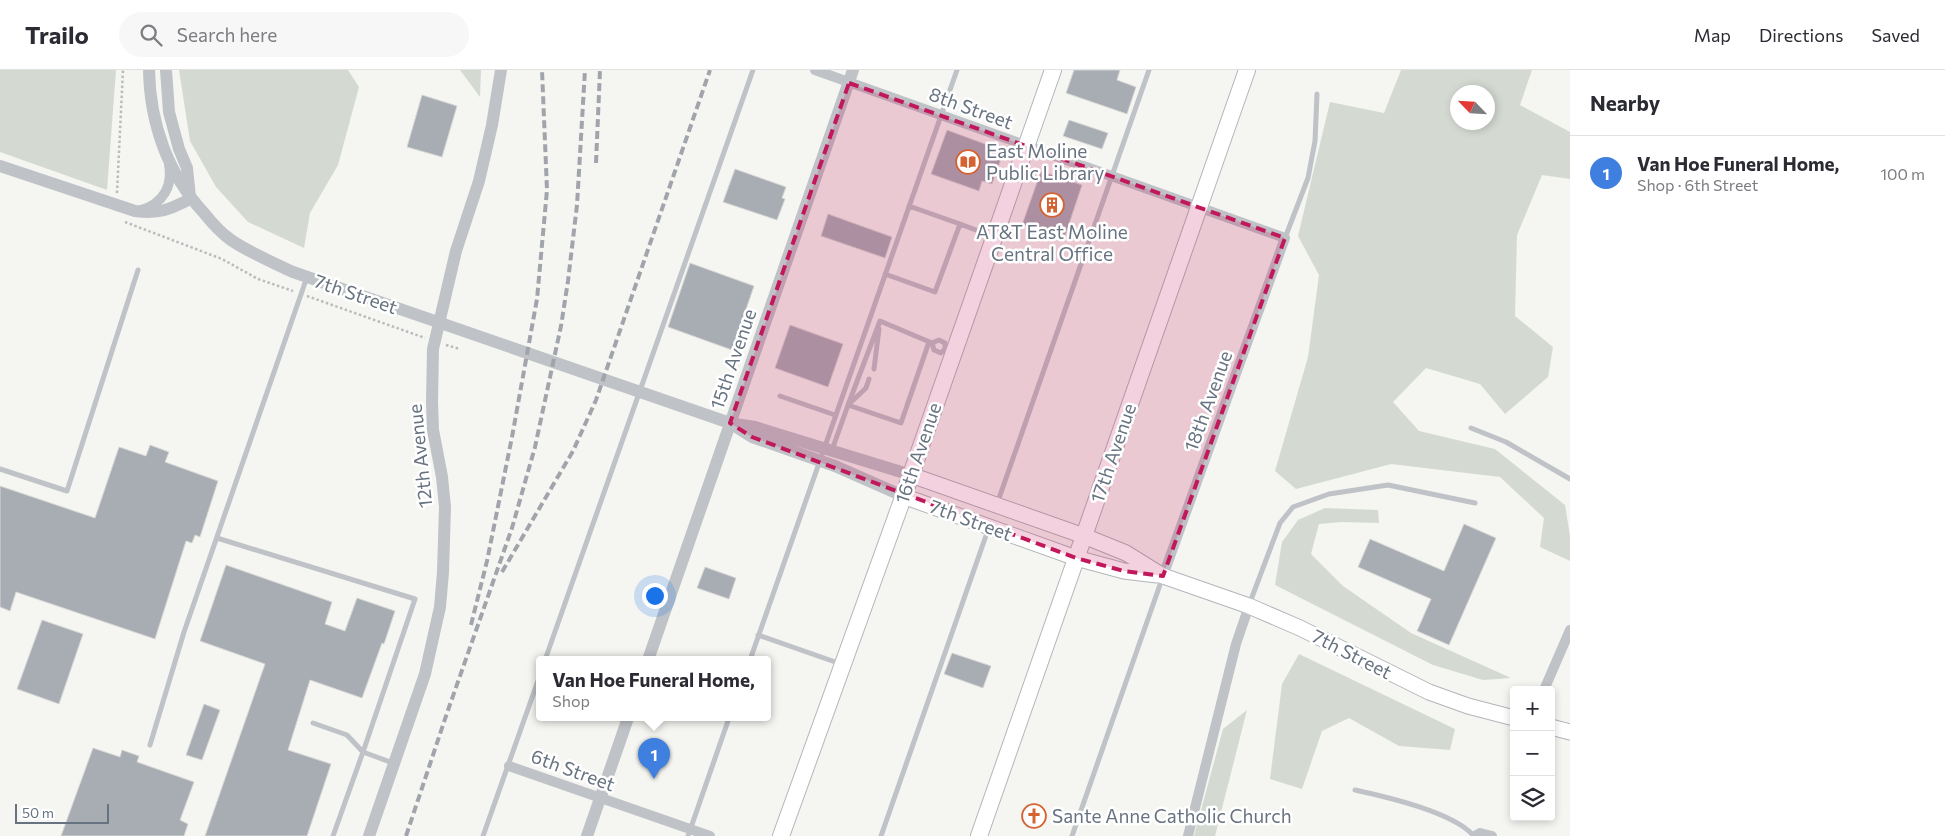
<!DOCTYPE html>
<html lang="en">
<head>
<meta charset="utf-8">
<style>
	:root { --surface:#fff; --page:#f7f7f7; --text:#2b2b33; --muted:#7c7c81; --line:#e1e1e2; --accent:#d93025 }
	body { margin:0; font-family:Commissioner,sans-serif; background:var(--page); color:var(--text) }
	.controls { position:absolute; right:15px; bottom:15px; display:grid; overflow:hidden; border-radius:5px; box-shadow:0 2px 8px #0003 }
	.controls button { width:45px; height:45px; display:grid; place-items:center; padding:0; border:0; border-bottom:1px solid var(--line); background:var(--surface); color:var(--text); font:25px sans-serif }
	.compass { position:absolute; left:1450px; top:15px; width:45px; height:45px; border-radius:50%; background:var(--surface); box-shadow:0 2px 8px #0003; rotate:295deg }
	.scale { position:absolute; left:15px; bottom:12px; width:94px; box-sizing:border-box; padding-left:5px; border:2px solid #677381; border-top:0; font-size:14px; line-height:18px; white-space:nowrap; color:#677381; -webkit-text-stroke:4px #fff; paint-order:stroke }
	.you { position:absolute; left:654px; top:525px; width:18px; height:18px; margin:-12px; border:4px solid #fff; border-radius:50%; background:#1a73e8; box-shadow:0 0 0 8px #1a73e833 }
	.badge { display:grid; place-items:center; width:32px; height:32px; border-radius:50%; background:var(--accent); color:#fff; font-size:16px; font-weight:700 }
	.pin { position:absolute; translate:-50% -41px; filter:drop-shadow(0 1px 2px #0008) }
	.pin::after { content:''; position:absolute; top:26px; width:18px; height:15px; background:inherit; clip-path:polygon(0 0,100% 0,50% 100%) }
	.popup { position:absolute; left:536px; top:586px; width:235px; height:65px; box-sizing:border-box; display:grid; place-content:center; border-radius:5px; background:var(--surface); filter:drop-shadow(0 1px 4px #0005); font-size:16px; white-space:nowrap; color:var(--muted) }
	.popup b { font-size:19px; color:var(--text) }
	.popup::after { content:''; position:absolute; left:50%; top:100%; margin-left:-10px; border:10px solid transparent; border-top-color:var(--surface) }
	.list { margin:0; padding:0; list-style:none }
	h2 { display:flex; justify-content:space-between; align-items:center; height:65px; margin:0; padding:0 20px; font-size:21px }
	h2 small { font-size:16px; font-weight:400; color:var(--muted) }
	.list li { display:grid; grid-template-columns:32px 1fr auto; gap:15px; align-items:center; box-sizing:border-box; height:75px; padding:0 20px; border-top:1px solid var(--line) }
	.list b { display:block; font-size:19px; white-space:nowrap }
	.list p { margin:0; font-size:16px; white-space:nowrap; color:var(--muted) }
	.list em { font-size:16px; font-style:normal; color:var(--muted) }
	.icon { flex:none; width:28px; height:28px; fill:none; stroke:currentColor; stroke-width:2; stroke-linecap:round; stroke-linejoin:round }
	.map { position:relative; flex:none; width:1570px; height:766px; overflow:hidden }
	header { display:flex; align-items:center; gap:30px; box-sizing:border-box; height:70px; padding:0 25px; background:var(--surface); border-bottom:1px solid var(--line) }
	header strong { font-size:24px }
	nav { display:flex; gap:28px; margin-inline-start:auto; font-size:18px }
	.search { width:350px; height:45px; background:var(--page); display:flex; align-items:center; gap:12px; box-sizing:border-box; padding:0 18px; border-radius:28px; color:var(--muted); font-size:19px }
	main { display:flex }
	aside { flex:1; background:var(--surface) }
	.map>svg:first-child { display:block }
	.green { fill:#d4dad2; fill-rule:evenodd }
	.building { fill:#a7adb3; stroke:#d7d7d5 }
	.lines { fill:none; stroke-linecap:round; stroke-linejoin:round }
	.secondary-casing { stroke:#b2b6ba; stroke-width:17 }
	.primary-casing { stroke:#b3b6ba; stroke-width:18 }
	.path { stroke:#b9bbbe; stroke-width:2.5; stroke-dasharray:2.5 2.5; stroke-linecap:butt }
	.service { stroke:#bfc2c6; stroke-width:5 }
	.minor { stroke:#bfc2c6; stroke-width:10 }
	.tertiary { stroke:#bfc2c6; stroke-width:12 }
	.secondary { stroke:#fff; stroke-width:15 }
	.primary { stroke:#fff; stroke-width:16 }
	.rail { stroke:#a1a5ab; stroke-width:4; stroke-dasharray:8 4; stroke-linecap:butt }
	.marked { fill:#c2185b; fill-opacity:0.2; stroke:#c2185b; stroke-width:4; stroke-dasharray:10 6; stroke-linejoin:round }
	.labels { text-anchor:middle; stroke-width:5; stroke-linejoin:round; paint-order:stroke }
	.street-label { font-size:19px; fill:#677381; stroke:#fff }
	.poi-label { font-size:19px; fill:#677381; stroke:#fff; text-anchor:start }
</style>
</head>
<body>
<header>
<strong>Trailo</strong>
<div class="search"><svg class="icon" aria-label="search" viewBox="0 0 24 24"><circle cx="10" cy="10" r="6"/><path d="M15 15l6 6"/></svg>Search here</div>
<nav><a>Map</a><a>Directions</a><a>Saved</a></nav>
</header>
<main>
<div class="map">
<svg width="1570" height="766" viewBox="0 0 1570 766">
	<rect width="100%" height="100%" fill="#f5f5f2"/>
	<path class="green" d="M0 0H116L107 120 0 82Z
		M179 0H348L359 17 338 95 310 143 304 178 248 152 216 117 190 71Z
		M460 0H481L480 27Z
		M1401 0H1532L1520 35 1570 62V109L1542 105 1517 165 1515 246 1553 277 1548 307 1505 344 1480 314 1426 298 1393 332 1419 361 1495 379 1565 435 1570 466V491L1540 477 1544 448 1500 407 1391 394 1296 419 1275 401 1308 287 1319 205 1298 166 1330 32 1384 43ZM1458 22H1488V52H1458Z
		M1325 438 1378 440 1379 453 1342 452 1319 454 1311 484 1343 516 1411 563 1511 608 1483 610 1433 595 1275 515 1282 472 1298 450Z
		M1299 584 1455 659 1450 680 1399 676 1349 648 1322 661 1302 719 1270 709 1282 614Z
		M1247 640 1215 766H1194L1223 659Z"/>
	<path class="building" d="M1074 0H1120L1117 10 1136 17 1127 44 1066 23Z
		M422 25 457 36 442 87 407 77Z
		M1069 50 1108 63 1102 79 1063 66Z
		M947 60 1004 81 992 114 982 111 979 121 931 104Z
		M735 99 786 117 782 128 785 129 777 150 723 132Z
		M1041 101 1082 115 1064 169 1022 155Z
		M828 144 892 167 885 188 821 166Z
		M690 193 754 216 732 280 668 257Z
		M790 255 843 274 828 317 775 298Z
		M150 375 169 382 165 392 218 411 200 467 195 465 192 473 186 471 155 569 16 522 10 541 0 537V416L95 448 119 377 146 386Z
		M1464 454 1496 468 1449 575 1417 561 1431 529 1358 497 1370 469 1444 501Z
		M226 495 332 532 325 554 345 561 357 528 395 541 384 574 382 573 362 628 310 610 288 680 331 694 307 766H205L265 594 200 571Z
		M705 497 736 508 729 529 697 518Z
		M42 550 83 564 59 634 17 619Z
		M952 583 991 596 983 618 944 604Z
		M204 634 220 640 202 690 186 685Z
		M93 678 120 687 122 680 139 686 137 692 194 712 180 750 188 754 184 766H61Z"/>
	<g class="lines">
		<g class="secondary-casing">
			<path id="secondary" d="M911 405 1084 466 1126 483 1163 506 1249 536 1300 558 1429 622 1468 636 1514 648
				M903 426 1076 488 1124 501 1157 505
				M1551 657 1570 662"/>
		</g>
		<g class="primary-casing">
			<path id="primary" d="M781 766 900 436 1053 0
				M979 766 1247 0"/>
		</g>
		<path class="path" d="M117 123 123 0
			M125 152 222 189 258 209 293 221
			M307 226 425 268
			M446 275 460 279"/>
		<path class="service" d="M960 154 992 166
			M1285 168 1308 108 1315 71 1317 24
			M885 204 935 222 960 154 909 136
			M929 272 901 353 848 335 880 251 932 273 939 270 945 273V279
			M932 273 934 280 941 283 945 279
			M874 299 879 259
			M780 326 835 345
			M1471 358 1506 372 1570 409
			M832 380 848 335 866 318 869 309
			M0 399 67 421 138 200
			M997 434 1149 0
			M217 468 415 529 363 682 347 665 313 653
			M1249 535 1280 453 1293 437 1329 424 1388 415 1475 433
			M758 565 841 594
			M545 590 753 0
			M750 590 957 0
			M150 675 184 562 307 207
			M1355 720C1387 727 1453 742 1474 766
			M333 766 363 682 393 693
			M483 766 540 605
			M688 766 729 648
			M881 766 989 457
			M1072 766 1162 509"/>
		<path class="minor" d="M815 0 1285 168 1163 506
			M141 140C163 134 173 116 169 94
			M1544 620 1570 560
			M509 696 710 766
			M1188 766 1236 574 1249 536
			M1475 766 1480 763 1492 766"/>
		<path class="tertiary" d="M149 0C150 54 168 104 204 143 212 153 221 163 231 170 250 183 272 192 293 202L730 353 752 367 835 396 903 426
			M166 0 169 42 179 79 187 98 190 127
			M0 96 135 141C159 144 169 140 190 129
			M735 354 755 357 911 405
			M648 590 853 0
			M369 766 425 604 440 537 443 502 445 437 442 407 433 360 432 332 433 279 456 181 479 111 492 55 501 0
			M587 766 628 648"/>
		<use href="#secondary" class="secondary"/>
		<use href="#primary" class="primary"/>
		<path class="rail" d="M596 93 600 0
			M502 502 573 381 596 330 710 0
			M471 555 487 491 512 367 537 229 547 120 542 0
			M406 766 447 643 512 458 535 377 561 256 568 211 577 135 585 0"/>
	</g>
	<path class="marked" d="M849 13 1285 168 1163 506 1124 501 1076 488 752 367 730 353Z"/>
	<defs>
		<g id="library-ring" transform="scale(1.25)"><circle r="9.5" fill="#fff" stroke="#d56332" stroke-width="1.5"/><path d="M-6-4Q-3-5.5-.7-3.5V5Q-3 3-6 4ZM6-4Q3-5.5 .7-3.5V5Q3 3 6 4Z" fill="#d56332"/></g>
		<g id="building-ring" transform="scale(1.25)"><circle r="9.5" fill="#fff" stroke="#d56332" stroke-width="1.5"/><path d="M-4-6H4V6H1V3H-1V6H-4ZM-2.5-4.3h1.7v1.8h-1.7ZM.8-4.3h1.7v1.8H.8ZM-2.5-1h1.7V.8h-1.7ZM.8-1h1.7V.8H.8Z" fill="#d56332"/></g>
		<g id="church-ring" transform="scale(1.25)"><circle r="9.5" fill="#fff" stroke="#d56332" stroke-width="1.5"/><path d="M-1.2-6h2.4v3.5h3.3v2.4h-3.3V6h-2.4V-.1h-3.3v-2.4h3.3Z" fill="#d56332"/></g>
	</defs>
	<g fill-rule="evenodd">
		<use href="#library-ring" x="968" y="92"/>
		<use href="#building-ring" x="1052" y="135"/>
		<use href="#church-ring" x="1034" y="746"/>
	</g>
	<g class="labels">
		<g class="street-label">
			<text transform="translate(971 38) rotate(20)" y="7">8th Street</text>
			<text transform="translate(356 224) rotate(19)" y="7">7th Street</text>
			<text transform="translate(733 289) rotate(-71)" y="7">15th Avenue</text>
			<text transform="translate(1208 331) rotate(-70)" y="7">18th Avenue</text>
			<text transform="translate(918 383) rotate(-71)" y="7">16th Avenue</text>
			<text transform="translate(1113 383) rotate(-71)" y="7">17th Avenue</text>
			<text transform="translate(420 386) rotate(-96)" y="7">12th Avenue</text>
			<text transform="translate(971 450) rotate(20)" y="7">7th Street</text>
			<text transform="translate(1352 584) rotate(27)" y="7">7th Street</text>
			<text transform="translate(573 700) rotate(20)" y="7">6th Street</text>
		</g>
		<g class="poi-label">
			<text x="986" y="88">East Moline<tspan x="986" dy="22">Public Library</tspan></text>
			<text x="1052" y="169" text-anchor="middle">AT&amp;T East Moline<tspan x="1052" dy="22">Central Office</tspan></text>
			<text x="1052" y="753">Sante Anne Catholic Church</text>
		</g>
	</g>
</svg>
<div class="controls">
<button>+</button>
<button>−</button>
<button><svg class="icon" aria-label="layers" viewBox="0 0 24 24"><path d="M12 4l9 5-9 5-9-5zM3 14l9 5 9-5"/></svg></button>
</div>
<svg class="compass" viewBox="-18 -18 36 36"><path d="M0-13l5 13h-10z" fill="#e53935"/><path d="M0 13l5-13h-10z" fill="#7c7c81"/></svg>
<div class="scale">50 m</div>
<div class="you"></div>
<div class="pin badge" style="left:654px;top:709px;background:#3f7fe0">1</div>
<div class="popup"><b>Van Hoe Funeral Home,</b>Shop</div>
</div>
<aside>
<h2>Nearby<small></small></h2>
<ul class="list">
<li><span class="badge" style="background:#3f7fe0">1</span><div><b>Van Hoe Funeral Home,</b><p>Shop · 6th Street</p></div><em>100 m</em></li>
</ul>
</aside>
</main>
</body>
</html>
